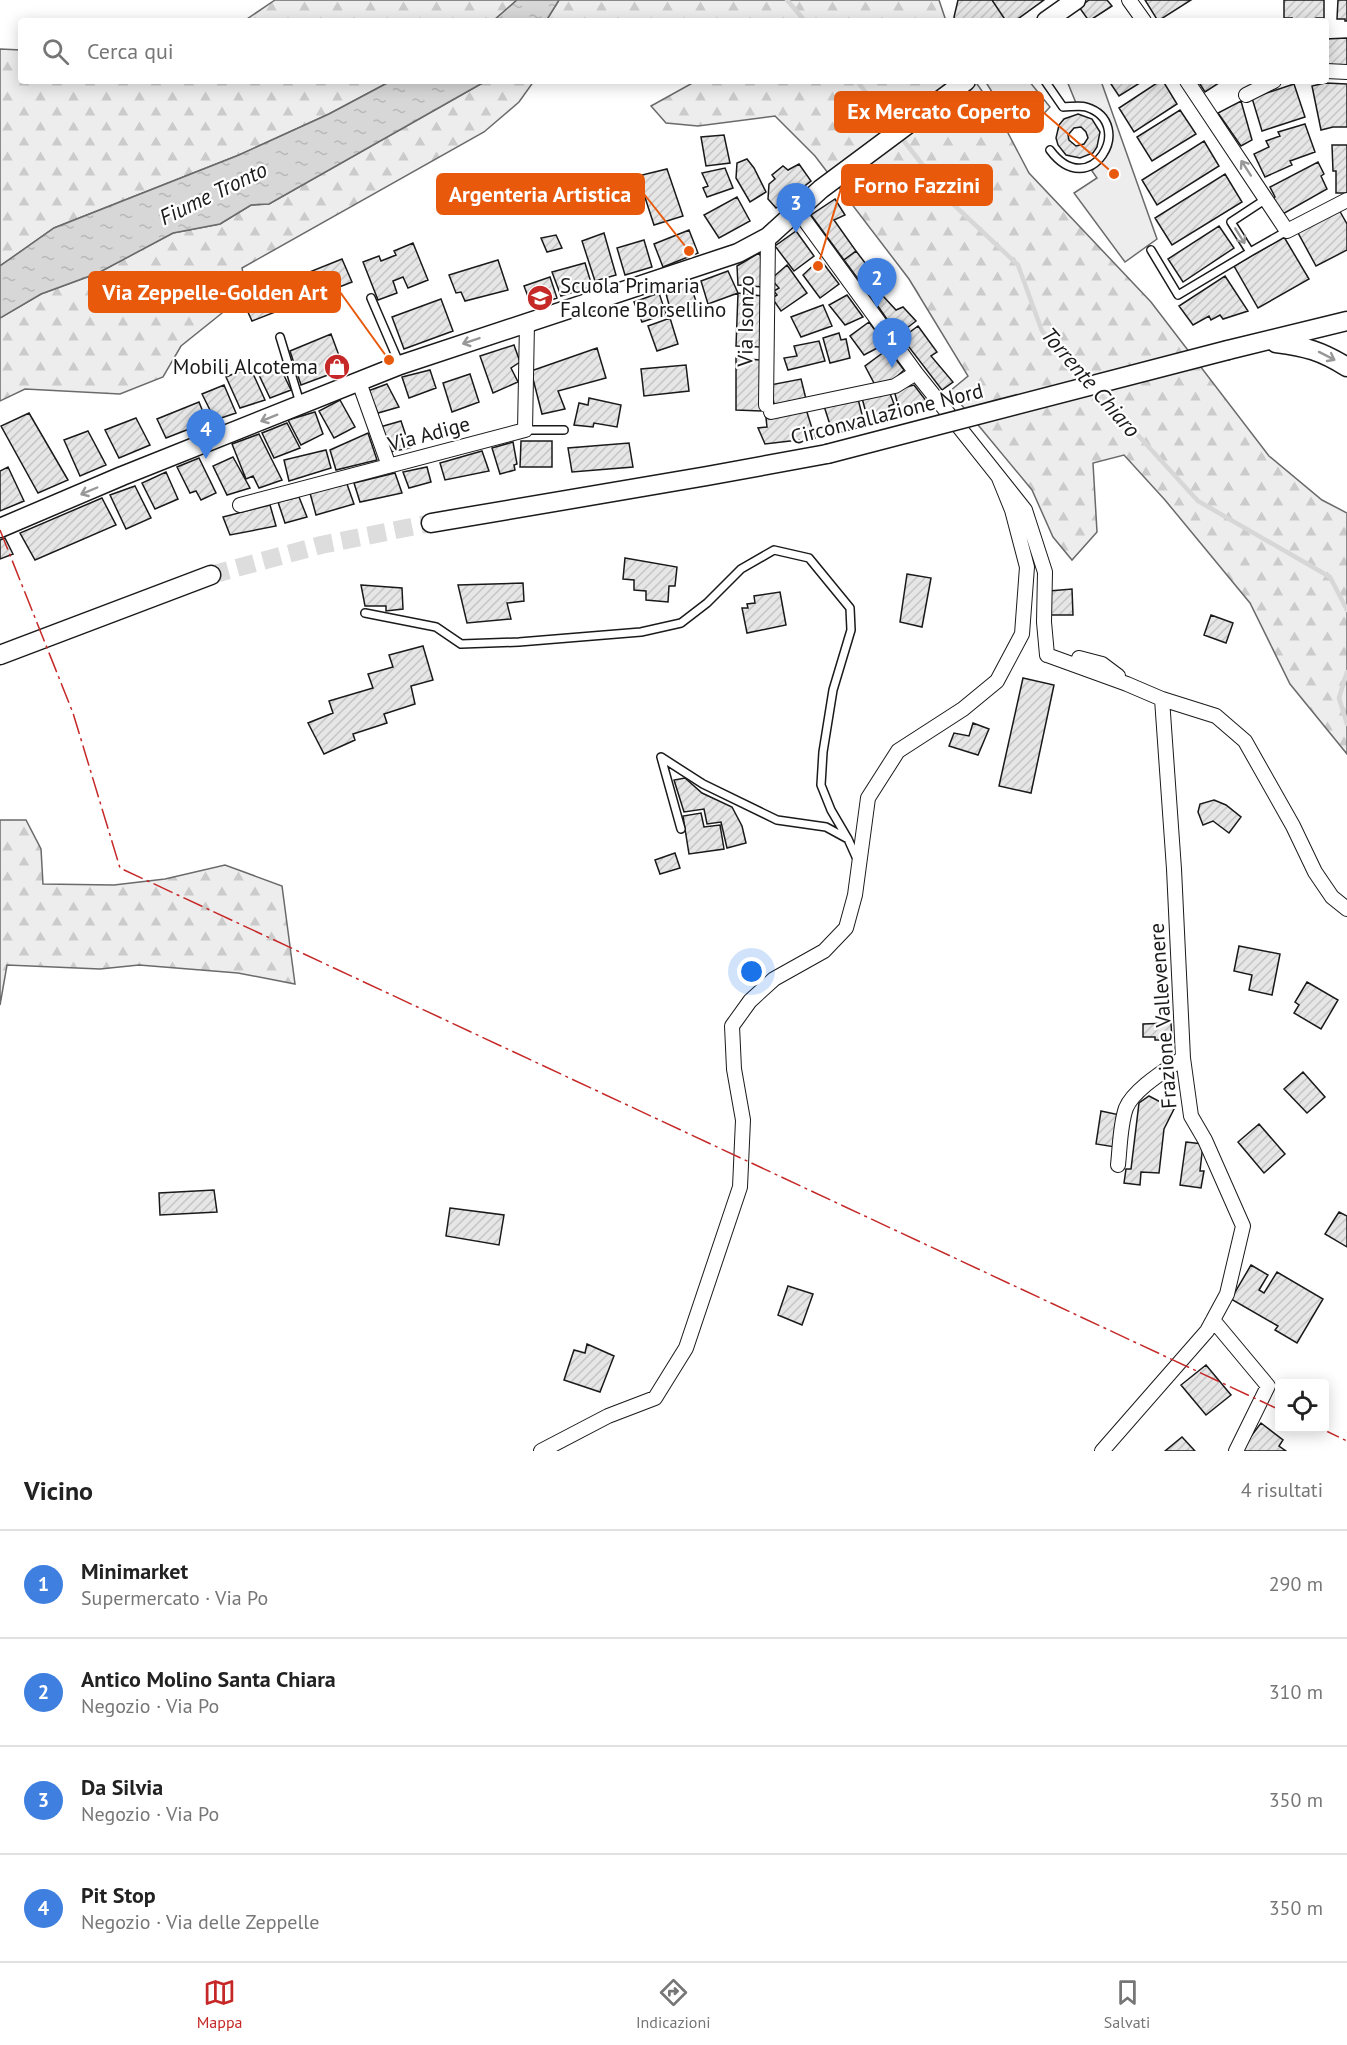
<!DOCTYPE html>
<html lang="it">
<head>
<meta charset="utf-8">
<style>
	:root { --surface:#fff; --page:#f6f6f6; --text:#222; --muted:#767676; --line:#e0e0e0; --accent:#c62828 }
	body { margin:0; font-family:"PT Sans",sans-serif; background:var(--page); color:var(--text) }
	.controls { position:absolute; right:18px; bottom:18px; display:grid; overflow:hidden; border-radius:6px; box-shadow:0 3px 15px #0003 }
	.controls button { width:54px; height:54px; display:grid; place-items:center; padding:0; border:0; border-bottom:2px solid var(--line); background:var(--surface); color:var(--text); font:30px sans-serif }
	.you { position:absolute; left:752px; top:972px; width:21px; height:21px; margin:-15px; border:4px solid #fff; border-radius:50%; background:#1a73e8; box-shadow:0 0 0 9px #1a73e833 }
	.badge { display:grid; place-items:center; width:39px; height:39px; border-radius:50%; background:var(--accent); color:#fff; font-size:20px; font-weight:700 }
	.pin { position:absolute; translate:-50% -50px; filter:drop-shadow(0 2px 3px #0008) }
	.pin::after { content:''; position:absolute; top:32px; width:21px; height:18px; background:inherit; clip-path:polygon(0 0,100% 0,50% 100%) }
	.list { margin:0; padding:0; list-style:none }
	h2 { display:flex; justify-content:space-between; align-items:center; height:78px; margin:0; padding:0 24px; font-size:26px }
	h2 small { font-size:20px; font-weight:400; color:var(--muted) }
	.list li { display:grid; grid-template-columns:39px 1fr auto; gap:18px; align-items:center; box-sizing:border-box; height:108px; padding:0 24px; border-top:2px solid var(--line) }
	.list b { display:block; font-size:22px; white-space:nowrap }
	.list p { margin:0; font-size:20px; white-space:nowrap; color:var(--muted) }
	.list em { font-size:20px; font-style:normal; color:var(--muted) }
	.icon { flex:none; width:33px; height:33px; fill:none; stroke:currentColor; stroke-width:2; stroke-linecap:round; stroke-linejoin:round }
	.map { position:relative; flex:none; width:1347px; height:1451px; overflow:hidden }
	.search { position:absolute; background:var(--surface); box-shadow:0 3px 15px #0003; left:18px; right:18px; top:18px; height:66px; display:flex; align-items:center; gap:15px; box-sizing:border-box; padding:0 21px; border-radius:6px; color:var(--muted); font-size:22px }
	.sheet { height:510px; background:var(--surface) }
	nav { display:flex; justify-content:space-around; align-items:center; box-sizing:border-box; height:84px; border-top:2px solid var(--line); background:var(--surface); font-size:16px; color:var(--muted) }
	nav a { display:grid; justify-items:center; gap:3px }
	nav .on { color:var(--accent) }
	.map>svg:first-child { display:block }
	.forest { fill:url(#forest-firs); stroke:#6a6a6a; stroke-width:1.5 }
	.park { fill:#ededed; stroke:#6a6a6a; stroke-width:1.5 }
	.water { fill:url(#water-ripples); stroke:#6a6a6a; stroke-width:1.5 }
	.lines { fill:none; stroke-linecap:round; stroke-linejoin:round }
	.stream { stroke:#d7d7d7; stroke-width:4.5 }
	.building { fill:url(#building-hatch); stroke:#1a1a1a; stroke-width:1.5; fill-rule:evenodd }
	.secondary-tunnel { stroke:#ddd; stroke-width:18; stroke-dasharray:18 9; stroke-linecap:butt }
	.lane-casing { stroke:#1a1a1a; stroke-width:10 }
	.street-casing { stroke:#1a1a1a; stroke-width:16 }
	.secondary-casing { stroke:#1a1a1a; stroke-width:21 }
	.lane { stroke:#fff; stroke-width:7 }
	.street { stroke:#fff; stroke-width:14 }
	.secondary { stroke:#fff; stroke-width:18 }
	.secondary-bridge-casing { stroke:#1a1a1a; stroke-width:21; stroke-linecap:butt }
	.secondary-bridge { stroke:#fff; stroke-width:18 }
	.power { stroke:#c62828; stroke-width:1.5; stroke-dasharray:21 4.5 3 4.5; stroke-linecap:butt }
	.oneway { stroke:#989898 }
	.labels { text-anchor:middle; stroke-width:4.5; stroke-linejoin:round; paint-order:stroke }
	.poi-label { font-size:21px; fill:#1a1a1a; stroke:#fff; text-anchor:start }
	.street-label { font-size:21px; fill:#1a1a1a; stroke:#fff }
	.water-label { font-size:22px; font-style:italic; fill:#1a1a1a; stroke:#fff }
	.leader { fill:none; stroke:#e8590c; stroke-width:2 }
	.callout-dot { fill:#e8590c; stroke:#fff; stroke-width:2 }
	.callout { fill:#e8590c; stroke:#e8590c; stroke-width:2 }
	.callout-label { font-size:22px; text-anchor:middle; font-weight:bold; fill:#fff }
</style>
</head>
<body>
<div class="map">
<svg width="1347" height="1451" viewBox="0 0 1347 1451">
	<defs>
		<pattern id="forest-firs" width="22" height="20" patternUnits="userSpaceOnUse" patternTransform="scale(1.5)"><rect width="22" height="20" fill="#ededed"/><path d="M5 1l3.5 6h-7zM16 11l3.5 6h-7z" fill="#cbcbcb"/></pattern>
		<pattern id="water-ripples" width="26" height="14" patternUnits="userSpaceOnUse" patternTransform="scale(1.5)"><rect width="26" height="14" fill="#d7d7d7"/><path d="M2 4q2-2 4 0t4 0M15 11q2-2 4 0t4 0" fill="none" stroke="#b8b8b8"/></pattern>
		<pattern id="building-hatch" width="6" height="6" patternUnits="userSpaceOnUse" patternTransform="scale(1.5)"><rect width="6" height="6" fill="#e6e6e6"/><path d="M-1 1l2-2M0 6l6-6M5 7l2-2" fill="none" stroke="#c5c5c5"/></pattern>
	</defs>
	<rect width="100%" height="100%" fill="#fff"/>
	<path class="forest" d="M275 0H517L493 21H244Z
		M559 0H939L946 21H546Z
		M0 49 21 50V81H391L329 114 239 155 54 228 0 266Z
		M486 81H534L519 102 484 132 242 268 247 293 181 346 163 377 120 394 25 389 0 401V318L41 294 98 273 173 233 220 224 251 205 269 204Z
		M696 81H975L998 114 1029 173 1151 302 1269 456 1322 500 1347 513V754L1290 684 1250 603 1165 500 1124 455 1093 463 1097 532 1072 560 1053 537 1032 490 950 391 968 376 909 279 815 156 775 116 698 126 666 123 651 106Z
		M0 820H26L41 849 43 884 114 885 165 879 225 865 282 886 295 984 238 973 139 965 100 969 7 965 0 1005Z"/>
	<path class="park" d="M991 81H1029L1050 107 1035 123C1005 121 1002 107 987 84Z
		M1067 81H1101L1157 239 1125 262 1074 193 1097 178 1092 171 1109 150 1112 133 1105 115 1096 107 1076 103Z"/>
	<path class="water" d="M517 0H559L546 21H493Z
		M391 81H486L269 204 251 205 220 224 173 233 98 273 41 294 0 318V266L54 228 239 155 329 114Z"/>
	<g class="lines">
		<path class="stream" d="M787 0 805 21
			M857 81 894 129
			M900 136 954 205 1018 265 1042 331 1089 382
			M1095 388 1198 501 1330 577 1347 610
			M1347 672 1339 698 1347 724"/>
	</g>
	<path class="building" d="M958 0H992L1006 21H955L954 17Z
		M992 0H1044L1015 21H1006Z
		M1089 0H1107L1112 6 1089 21 1079 7Z
		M1145 0H1191L1158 21Z
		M1284 0H1324V18H1316V21H1291L1292 18H1284Z
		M1338 0H1347V21H1345V19H1337Z
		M1347 38V67H1326V39Z
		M1109 81H1143L1119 96Z
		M1160 81H1163L1177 104 1134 132 1119 108Z
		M1198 81H1222L1205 92Z
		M1325 83 1347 84V127H1333L1321 130 1312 86Z
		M1294 84 1305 117 1262 131 1252 98Z
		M1241 101 1252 140 1241 146 1218 113Z
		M1180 110 1196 134 1152 161 1137 137Z
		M1078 114 1092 119 1100 132 1097 147 1093 153 1080 158 1066 155 1058 145 1056 138 1059 125 1064 119ZM1081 127 1086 132 1088 138 1084 144 1076 146 1069 140 1068 135 1074 128Z
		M1305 124 1315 152 1290 161 1292 165 1265 177 1254 154 1269 147 1266 141 1280 136 1278 132Z
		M724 135 730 163 706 166 701 137Z
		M1204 141 1219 166 1157 205 1142 180Z
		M1332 145H1347V193H1336V171H1333Z
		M747 159 754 168 766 192 750 202 736 178 737 163Z
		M1318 162 1324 174 1321 176 1327 189 1281 215 1271 199 1275 197 1270 187Z
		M799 164 811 181 776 208 768 199 769 184 775 179 772 175 783 166 788 170Z
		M725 168 733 188 707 197 703 188 708 186 702 173Z
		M667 169 683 216 654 225 638 176Z
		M1225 174 1242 202 1172 245 1155 218Z
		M737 197 750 221 719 238 704 215Z
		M835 199 845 215 834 220 856 251 844 260 811 215Z
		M1338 208 1347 224V250L1316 266 1297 231Z
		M1219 226 1234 248 1183 282 1168 259Z
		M689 230 698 253 663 267 654 244Z
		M796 231 814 256 794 271 775 246Z
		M604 233 616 275 595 281 582 241Z
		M556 235 562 248 547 252 541 238Z
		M1284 237 1309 279 1258 308 1234 266Z
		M644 240 652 267 625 275 617 248Z
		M413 243 428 280 408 288 403 277 393 281 397 293 378 300 363 262 379 256 381 261 396 255 394 251Z
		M856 251 885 289 880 293 883 296 875 302 844 260Z
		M759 253 763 261V287L738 285 737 266Z
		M342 259 352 282 252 321 242 299Z
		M820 259 839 284 820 298 803 275Z
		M498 260 508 290 465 301 461 292 456 293 449 275Z
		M585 263 592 286 561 296 552 272Z
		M787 265 807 293 781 311 772 298 777 295 774 291 779 288 771 279Z
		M728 271 738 293 708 304 701 281Z
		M1225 276 1248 311 1223 319 1220 315 1211 320 1209 316 1193 325 1179 306Z
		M550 277 557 298 532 307 524 286Z
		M690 282 697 305 671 312 665 290Z
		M659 293 666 314 642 322 634 302Z
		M738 293 762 296 760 347 736 346Z
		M847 295 863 317 845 325 829 305Z
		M883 296 896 310 903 307 916 321 898 335 875 302Z
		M441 299 453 331 404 349 392 317Z
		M823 305 832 326 801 337 791 317Z
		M670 318 678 344 657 351 648 326Z
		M869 322 885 344 864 355 850 336Z
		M918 326 937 352 931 356 953 382 942 390 902 338Z
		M839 333 841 340 846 339 850 358 830 363 823 338Z
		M331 334 344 369 301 385 290 351Z
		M819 341 825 361 788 370 784 358 797 356 794 346Z
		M514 345 520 362 511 368 518 382 493 393 480 356Z
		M597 348 606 378 558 391 565 409 542 414 531 371Z
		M888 349 904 370 890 383 875 385 865 366Z
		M736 358 760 360 761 411 736 410Z
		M279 365 291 390 270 398 259 375Z
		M686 365 689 391 644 396 641 369Z
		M250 367 265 400 240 408 226 377Z
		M430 370 436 388 409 398 402 377Z
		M470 374 479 402 452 412 443 383Z
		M801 379 806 399 775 408 770 385Z
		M387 384 399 407 378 413 368 391Z
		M224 385 236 413 215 420 202 394Z
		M914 385 927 402 899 409 894 390Z
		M889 391 894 404 889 406 891 418 869 424 862 398Z
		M589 398 621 405 617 427 594 423 593 427 574 425 579 403 588 405Z
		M858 399 865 426 833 434 824 406Z
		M340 400 355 427 334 438 319 411Z
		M199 402 207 422 166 438 157 419Z
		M806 409 815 438 765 444 758 428 767 427 766 418Z
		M315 412 323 434 301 445 288 420Z
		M29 413 68 480 38 493 1 426Z
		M136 418 150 445 119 458 105 430Z
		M401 421 410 448 390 452 380 427Z
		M287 423 300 448 274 458 262 433Z
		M88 431 106 465 80 476 64 440Z
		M368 433 377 460 336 470 330 450Z
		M259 434 282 480 259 488 253 476 246 479 232 444Z
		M521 441H552V467H520Z
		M513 442 517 464 514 465 515 470 500 474 492 448Z
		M629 443 633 467 572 472 568 448Z
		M326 450 331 468 289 481 284 460Z
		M482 451 489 471 445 480 440 463Z
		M233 457 250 488 227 495 213 466Z
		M199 458 216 493 201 500 196 491 190 493 177 467Z
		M8 467 24 501 0 511V471Z
		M427 467 431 482 409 488 403 472Z
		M166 472 178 499 155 509 142 483Z
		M395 473 402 493 360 502 354 483Z
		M347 484 354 504 316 515 310 493Z
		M135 486 151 518 126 529 110 495Z
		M299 497 307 517 285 523 278 502Z
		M102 498 116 525 35 560 20 533Z
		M270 505 276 526 230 535 223 517Z
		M5 538 13 554 0 559V540Z
		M625 558 677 567 675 586H669L668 602 646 600V591L634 590V580L623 579Z
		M907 574 931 578 922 627 900 622Z
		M523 583 524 601 507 603 511 619 467 623 458 585Z
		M361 585 402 588 403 609 386 611V606H365Z
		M1072 589 1073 615H1049V591Z
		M780 592 786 625 747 633 742 608H748L747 604 755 603 754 596Z
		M1211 615 1233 623 1226 643 1204 635Z
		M423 646 433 680 411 686 415 704 384 714 387 723 353 734 355 740 324 754 308 723 333 713 329 701 373 688 368 674 393 667 389 655Z
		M1023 678 1054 685 1031 793 999 786Z
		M973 723 989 729 978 755 949 746 954 733 969 736Z
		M685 778 702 793 732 807 742 826 746 843 727 848 721 822 707 824 704 809 684 812 674 780Z
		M1214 800 1226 805 1241 817 1229 833 1213 821 1203 825 1198 812 1200 804Z
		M701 813 704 827 720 825 724 849 689 854 683 816Z
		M675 853 680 868 660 874 655 860Z
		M1239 946 1280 954 1272 995 1249 990 1252 975 1234 971Z
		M1307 982 1338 1000 1321 1029 1294 1013 1299 1005 1295 1002Z
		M1171 1023 1172 1040H1155V1037H1143V1024Z
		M1303 1072 1325 1097 1307 1113 1284 1089Z
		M1149 1096 1174 1109 1164 1129 1159 1173 1141 1172 1140 1185 1124 1183 1126 1169H1131L1139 1103Z
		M1101 1111 1120 1115 1115 1147 1096 1144Z
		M1259 1124 1285 1154 1264 1173 1238 1142Z
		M1186 1142 1203 1144 1200 1171H1204L1201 1188 1180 1185Z
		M214 1190 217 1212 160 1215 159 1193Z
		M450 1208 504 1215 499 1245 446 1236Z
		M1339 1212 1347 1216V1247L1325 1234Z
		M1251 1265 1268 1275 1259 1290 1264 1293 1277 1272 1323 1299 1297 1343 1275 1330 1278 1326 1231 1299Z
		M788 1286 813 1294 802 1325 778 1315Z
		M587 1344 614 1356 600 1392 564 1380 574 1350 585 1353Z
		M1206 1365 1231 1395 1206 1415 1181 1385Z
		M1261 1423 1283 1440 1279 1446 1286 1451H1240Z
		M1182 1437 1195 1451H1165Z"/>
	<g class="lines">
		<path class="secondary-tunnel" d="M211 575 321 545 431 523"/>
		<g class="lane-casing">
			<path id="lane" d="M1045 81 1063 107C1070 107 1080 105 1086 107 1138 123 1090 204 1050 150
				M1266 199 1231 222 1250 252 1287 231
				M1151 250 1178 295 1250 252
				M371 298 400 365
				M280 337 300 403
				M525 430H564
				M365 613 436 627 461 644 519 642 641 632 681 623 707 603 741 569 774 550 809 558 850 608 851 630 833 690 823 752 821 785 831 810 848 839
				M681 829 661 757 703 784 777 820 826 827 848 839 857 859"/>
		</g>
		<g class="street-casing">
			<path id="street" d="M1129 0 1144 21
				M1326 71 1347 72
				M1187 81 1287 231 1347 200
				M1246 95 1274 81
				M798 211 916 373 1025 510 1045 572 1044 622 1047 655
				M359 382 389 466
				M766 405 768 237
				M771 412 895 386 916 373
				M240 505 525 430 527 323
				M1047 655 1127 684 1162 699 1216 716 1245 741 1293 826 1315 872 1332 897 1347 909
				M1079 658 1102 664 1118 676
				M1118 1165C1120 1147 1120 1125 1126 1108 1134 1089 1166 1070 1183 1058
				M1213 1320 1268 1386 1236 1451
				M541 1451 608 1416 655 1398 686 1348 740 1187 743 1120 734 1069 732 1026 750 1001 774 979 824 951 846 928 855 895 868 798 898 751 963 709 997 681 1022 634 1027 567 1012 510 999 478
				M1102 1451 1207 1331 1227 1294 1243 1226 1205 1140 1191 1116 1183 1058 1174 869 1162 699"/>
		</g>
		<g class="secondary-casing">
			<path id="secondary" d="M1046 21 1076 0
				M1276 343C1307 347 1321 351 1347 367
				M1228 350 1347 321
				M431 523 707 476 827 454
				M0 528 122 476 400 365 738 253 768 237 821 189 966 81
				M0 655 211 575"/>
		</g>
		<use href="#lane" class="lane"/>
		<use href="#street" class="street"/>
		<use href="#secondary" class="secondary"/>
		<g class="secondary-bridge-casing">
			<path id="secondary-bridge" d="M827 454 1228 350"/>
		</g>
		<use href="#secondary-bridge" class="secondary-bridge"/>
		<path class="power" d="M0 530 73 713 120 868 1280 1410
			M1320 1428 1347 1441"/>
	</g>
	<defs><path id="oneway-shaft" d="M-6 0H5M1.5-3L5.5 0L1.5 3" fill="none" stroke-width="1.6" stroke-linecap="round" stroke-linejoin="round" transform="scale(1.5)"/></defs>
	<g class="oneway">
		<use href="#oneway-shaft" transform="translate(1246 168) rotate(-123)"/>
		<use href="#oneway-shaft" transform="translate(1240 236) rotate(58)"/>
		<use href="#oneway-shaft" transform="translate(471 341) rotate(161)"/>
		<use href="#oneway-shaft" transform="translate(1327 356) rotate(27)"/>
		<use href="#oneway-shaft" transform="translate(269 418) rotate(158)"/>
		<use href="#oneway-shaft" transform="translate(89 491) rotate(157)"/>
	</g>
	<defs>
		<g id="school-disc" transform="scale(1.35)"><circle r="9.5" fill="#c62828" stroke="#fff"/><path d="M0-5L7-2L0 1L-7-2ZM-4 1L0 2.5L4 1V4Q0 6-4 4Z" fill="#fff"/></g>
		<g id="shop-disc" transform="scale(1.35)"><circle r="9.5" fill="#c62828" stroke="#fff"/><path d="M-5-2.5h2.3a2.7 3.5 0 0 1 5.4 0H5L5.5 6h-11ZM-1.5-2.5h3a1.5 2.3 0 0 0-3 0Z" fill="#fff"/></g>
	</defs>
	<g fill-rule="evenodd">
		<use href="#school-disc" x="540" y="298"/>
		<use href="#shop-disc" x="337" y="367"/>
	</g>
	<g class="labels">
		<g class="poi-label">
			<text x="560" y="293">Scuola Primaria<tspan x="560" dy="24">Falcone Borsellino</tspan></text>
			<text x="318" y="374" text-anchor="end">Mobili Alcotema</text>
		</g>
		<g class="street-label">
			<text transform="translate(746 321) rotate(-89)" y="7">Via Isonzo</text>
			<text transform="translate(887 414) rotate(-14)" y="7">Circonvallazione Nord</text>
			<text transform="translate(429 434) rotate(-15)" y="7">Via Adige</text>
			<text transform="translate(1163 1016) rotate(-94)" y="7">Frazione Vallevenere</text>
		</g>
		<g class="water-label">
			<text transform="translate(213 193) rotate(-26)" y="8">Fiume Tronto</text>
			<text transform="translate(1091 382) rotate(49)" y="8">Torrente Chiaro</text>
		</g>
	</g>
	<path class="leader" d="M1114 174L1043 112M818 266L842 185M689 251L644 194M389 360L340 292"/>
	<g class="callout-dot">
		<circle cx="1114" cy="174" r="6"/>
		<circle cx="818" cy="266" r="6"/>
		<circle cx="689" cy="251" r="6"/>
		<circle cx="389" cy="360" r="6"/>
	</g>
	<g class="callout">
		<rect x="835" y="92" width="208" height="40" rx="6"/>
		<rect x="842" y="165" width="150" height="40" rx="6"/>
		<rect x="437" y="174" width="207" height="40" rx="6"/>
		<rect x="89" y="272" width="251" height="40" rx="6"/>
	</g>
	<g class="callout-label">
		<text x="939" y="119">Ex Mercato Coperto</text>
		<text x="917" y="193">Forno Fazzini</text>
		<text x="540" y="202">Argenteria Artistica</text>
		<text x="215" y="300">Via Zeppelle-Golden Art</text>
	</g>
</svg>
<div class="controls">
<button><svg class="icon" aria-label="locate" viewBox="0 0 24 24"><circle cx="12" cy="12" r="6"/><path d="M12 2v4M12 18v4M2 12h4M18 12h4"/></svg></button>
</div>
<div class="you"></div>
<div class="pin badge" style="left:892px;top:368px;background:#3f7fe0">1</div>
<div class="pin badge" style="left:877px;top:308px;background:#3f7fe0">2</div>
<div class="pin badge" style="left:796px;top:233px;background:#3f7fe0">3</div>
<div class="pin badge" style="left:206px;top:459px;background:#3f7fe0">4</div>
<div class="search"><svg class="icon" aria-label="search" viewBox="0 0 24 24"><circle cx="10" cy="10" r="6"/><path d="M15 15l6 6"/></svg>Cerca qui</div>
</div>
<section class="sheet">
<h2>Vicino<small>4 risultati</small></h2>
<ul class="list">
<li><span class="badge" style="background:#3f7fe0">1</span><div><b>Minimarket</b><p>Supermercato · Via Po</p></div><em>290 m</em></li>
<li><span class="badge" style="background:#3f7fe0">2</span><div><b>Antico Molino Santa Chiara</b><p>Negozio · Via Po</p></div><em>310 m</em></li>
<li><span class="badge" style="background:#3f7fe0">3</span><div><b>Da Silvia</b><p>Negozio · Via Po</p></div><em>350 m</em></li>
<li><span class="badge" style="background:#3f7fe0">4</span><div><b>Pit Stop</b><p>Negozio · Via delle Zeppelle</p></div><em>350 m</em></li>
</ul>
</section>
<nav>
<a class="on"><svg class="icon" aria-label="map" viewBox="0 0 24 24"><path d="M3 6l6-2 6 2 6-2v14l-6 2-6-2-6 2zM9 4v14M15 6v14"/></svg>Mappa</a>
<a><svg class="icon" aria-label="directions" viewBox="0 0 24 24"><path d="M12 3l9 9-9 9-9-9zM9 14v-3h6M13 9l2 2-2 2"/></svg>Indicazioni</a>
<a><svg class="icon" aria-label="saved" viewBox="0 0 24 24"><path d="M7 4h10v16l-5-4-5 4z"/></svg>Salvati</a>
</nav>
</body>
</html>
